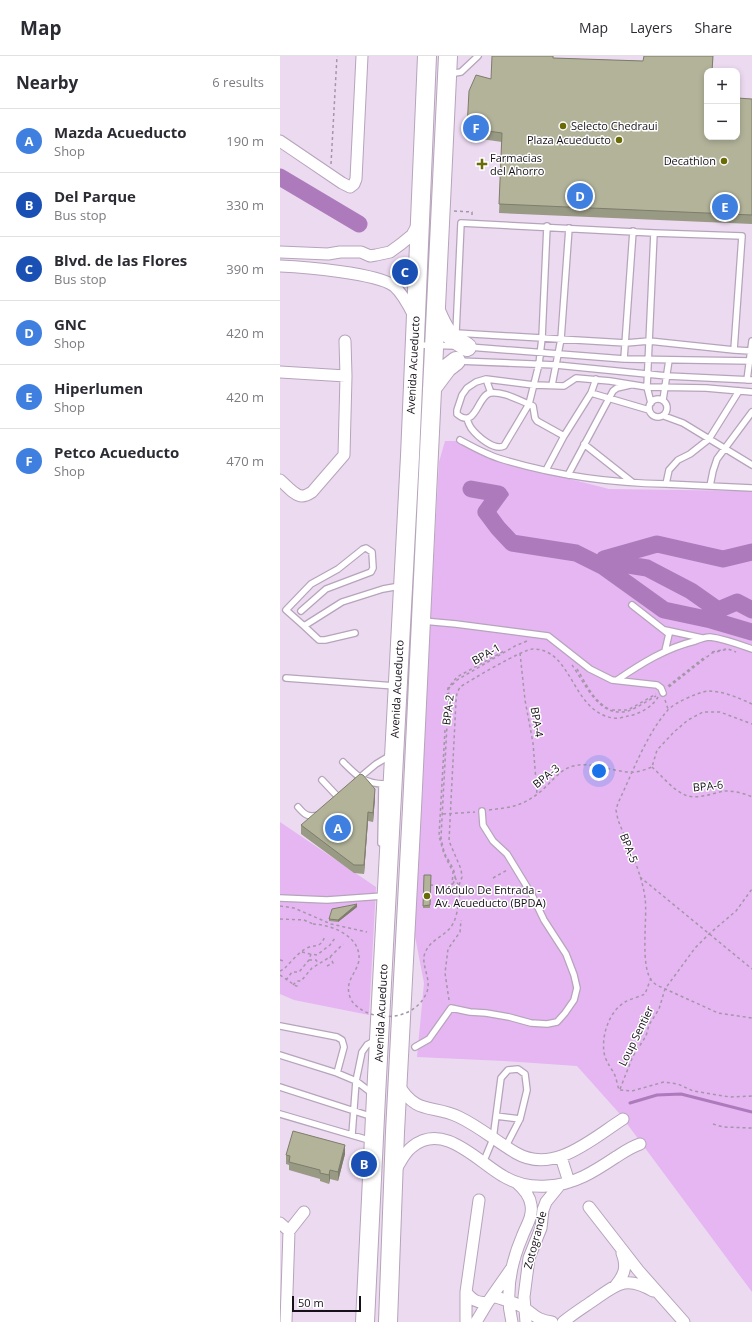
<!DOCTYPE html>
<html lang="en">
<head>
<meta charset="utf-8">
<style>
	:root { --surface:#fff; --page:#f7f7f7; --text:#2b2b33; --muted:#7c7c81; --line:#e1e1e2; --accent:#db2777 }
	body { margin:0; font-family:"Open Sans",sans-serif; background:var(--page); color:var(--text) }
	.controls { position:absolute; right:12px; top:12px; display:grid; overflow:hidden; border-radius:8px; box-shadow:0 2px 6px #0003 }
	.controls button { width:36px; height:36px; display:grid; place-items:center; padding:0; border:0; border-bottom:1px solid var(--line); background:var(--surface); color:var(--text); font:20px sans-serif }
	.scale { position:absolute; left:12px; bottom:10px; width:69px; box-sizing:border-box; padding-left:4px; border:2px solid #161018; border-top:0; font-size:11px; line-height:14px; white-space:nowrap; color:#161018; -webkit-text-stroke:3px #fff; paint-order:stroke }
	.you { position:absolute; left:319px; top:715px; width:14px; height:14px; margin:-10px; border:3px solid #fff; border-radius:50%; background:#1a73e8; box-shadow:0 0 0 6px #1a73e833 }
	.badge { display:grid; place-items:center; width:26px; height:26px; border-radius:50%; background:var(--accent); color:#fff; font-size:13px; font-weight:700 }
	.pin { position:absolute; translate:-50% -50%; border:2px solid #fff; box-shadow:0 1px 4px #0006 }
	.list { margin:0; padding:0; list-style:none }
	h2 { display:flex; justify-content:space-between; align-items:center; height:52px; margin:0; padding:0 16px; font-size:17px }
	h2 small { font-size:13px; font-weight:400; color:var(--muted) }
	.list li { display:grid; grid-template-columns:26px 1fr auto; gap:12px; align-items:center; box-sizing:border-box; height:64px; padding:0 16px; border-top:1px solid var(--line) }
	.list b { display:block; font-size:15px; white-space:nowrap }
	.list p { margin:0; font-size:13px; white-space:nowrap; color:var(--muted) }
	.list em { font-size:13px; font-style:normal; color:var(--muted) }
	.map { position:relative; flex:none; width:472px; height:1266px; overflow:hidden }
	header { display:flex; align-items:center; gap:24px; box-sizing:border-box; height:56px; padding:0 20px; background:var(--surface); border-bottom:1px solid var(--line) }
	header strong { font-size:19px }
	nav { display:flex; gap:22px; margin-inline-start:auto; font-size:14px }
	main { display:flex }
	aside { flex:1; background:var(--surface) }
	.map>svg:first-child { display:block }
	.green { fill:#e5b6f2 }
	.water { fill:#ad7bbc }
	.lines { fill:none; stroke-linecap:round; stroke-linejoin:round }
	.stream { stroke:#ad7bbc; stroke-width:3 }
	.river { stroke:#ad7bbc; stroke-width:17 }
	.service-casing { stroke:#b6a4bb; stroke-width:8 }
	.minor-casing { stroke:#b6a4bb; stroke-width:13 }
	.primary-casing { stroke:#b6a4bb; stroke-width:20 }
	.path { stroke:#a496a8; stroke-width:1.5; stroke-dasharray:3 3; stroke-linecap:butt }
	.service { stroke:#fff; stroke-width:5.5 }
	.minor { stroke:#fff; stroke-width:11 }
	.primary { stroke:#fff; stroke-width:18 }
	.path-bridge { stroke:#a496a8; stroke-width:1.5; stroke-dasharray:3 3; stroke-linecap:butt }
	.wall { fill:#999a84 }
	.shaded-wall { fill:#7d7d6b }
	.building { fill:#b2b399; stroke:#7d7d6b }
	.poi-dot { fill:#6a6a06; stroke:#fff; stroke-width:1.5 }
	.labels { text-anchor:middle; stroke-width:3; stroke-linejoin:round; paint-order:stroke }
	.poi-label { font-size:11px; fill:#161018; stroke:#fff; text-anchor:start }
	.street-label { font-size:11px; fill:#161018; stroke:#fff }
</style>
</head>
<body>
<header>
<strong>Map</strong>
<nav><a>Map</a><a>Layers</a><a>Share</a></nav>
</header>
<main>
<aside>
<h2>Nearby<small>6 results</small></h2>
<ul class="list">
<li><span class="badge" style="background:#3f7fe0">A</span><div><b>Mazda Acueducto</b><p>Shop</p></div><em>190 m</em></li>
<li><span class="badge" style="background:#1a4fb4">B</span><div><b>Del Parque</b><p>Bus stop</p></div><em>330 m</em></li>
<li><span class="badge" style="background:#1a4fb4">C</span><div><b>Blvd. de las Flores</b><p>Bus stop</p></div><em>390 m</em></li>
<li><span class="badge" style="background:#3f7fe0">D</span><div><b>GNC</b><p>Shop</p></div><em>420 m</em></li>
<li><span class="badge" style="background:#3f7fe0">E</span><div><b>Hiperlumen</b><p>Shop</p></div><em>420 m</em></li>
<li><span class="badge" style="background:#3f7fe0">F</span><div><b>Petco Acueducto</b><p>Shop</p></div><em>470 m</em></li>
</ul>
</aside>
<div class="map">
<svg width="472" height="1266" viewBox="0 0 472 1266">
	<rect width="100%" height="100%" fill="#ecdaf1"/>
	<path class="green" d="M165 385H177L216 404 329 433 472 435V1236L339 1057 297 1010 224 1005 137 1001 144 927 133 870 143 729 144 681 159 406Z
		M0 766 96 831 89 959 14 944 0 938Z"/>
	<path class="water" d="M222 433 228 436 229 439 223 446 218 449 216 448 214 440 217 434Z"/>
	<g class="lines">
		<path class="stream" d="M350 1047 377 1039 401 1038 472 1056"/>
		<path class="river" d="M0 121 79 168
			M191 433 219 438 206 456 218 472 232 487 296 497 324 511 384 554 431 564 472 576
			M324 503 377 488 443 503 472 496
			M325 503 342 508 367 512 411 535 438 554 457 546 472 554"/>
		<g class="service-casing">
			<path id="service" d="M169 18 181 16 198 0
				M181 167 374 177 462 180 454 294 369 285 346 287 176 277Z
				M267 170 262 282 259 308 249 348C238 344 223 335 210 337 197 340 196 374 177 358V354L182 339 187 332 196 326 206 323 254 329 284 330 296 322 330 325 367 331 426 332 472 336
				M137 289 176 290
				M189 291 344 303 472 305
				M454 294 471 295
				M344 303 353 175
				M178 305 276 309 387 320 472 324
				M206 323 211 337
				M467 324 472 285
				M272 329 281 283 289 172
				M311 337 369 354
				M369 352a9 9 0 1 1 18 0a9 9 0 1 1-18 0Z
				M383 344 389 304
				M371 347 367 331 374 177
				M384 360 403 367 472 409
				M187 363C188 366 189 369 191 372 197 380 214 395 224 390L249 348 253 350 255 362 257 365 284 380
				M180 384C193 391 207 399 221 403 274 419 330 427 386 428L389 414 398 404 410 398 429 383 459 335
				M304 388 352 426
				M266 414 284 380 311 337 316 323
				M288 419 333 335 337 332 350 329
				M386 428 472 432
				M430 430 433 415 437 403 472 356
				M352 549 389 578 385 595
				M21 555 46 533 91 516 93 512 92 496 86 492 83 493 58 513 31 528 6 554 24 570 62 546 103 533 120 530
				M143 565 176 568 268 580 310 613 332 624 377 629 381 632 383 637
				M24 570 39 584H45L75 577
				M385 574 422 582
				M6 622 115 630
				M337 624C362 607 386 592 415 585 420 583 425 581 430 581 445 583 458 588 472 593
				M63 706C77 720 84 728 105 728
				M78 723 96 708 111 699
				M42 724 58 741
				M18 751C24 758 28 762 38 759
				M101 787 102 728
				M0 842 47 844 103 840
				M0 970 57 981 62 984 64 991 57 1017
				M135 991 149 983 171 952 190 956 206 957 229 961 251 967 267 968 277 966 285 957 294 944 297 932 294 919 286 898 264 864 252 839 227 798 213 785 203 769 202 755
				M0 999 57 1017 76 1025 93 1038
				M0 1031 93 1061
				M0 1058 92 1085
				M216 1060 240 1063
				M72 1079 76 1025 82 996 87 989 96 984
				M203 1107 213 1083 221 1022 228 1014 238 1013 245 1018 247 1034 240 1063 226 1090"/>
		</g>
		<g class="minor-casing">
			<path id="minor" d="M0 85 62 127 70 131 74 128 76 123 82 0
				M0 196 48 198 60 196H81L90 200 96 199 110 196 121 188 132 179 138 168
				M0 210C23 211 97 217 114 230 123 238 129 250 134 260
				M0 316 66 320
				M0 424C6 429 15 440 22 440 26 440 29 438 32 436L64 399 66 320 65 285
				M118 1028C137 1060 152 1048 179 1061 200 1071 217 1086 236 1097 274 1119 313 1082 343 1063
				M281 1101 289 1126
				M116 1113C121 1105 125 1096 132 1091 163 1065 197 1105 223 1120 236 1128 252 1131 267 1130 294 1129 315 1115 336 1101 344 1096 351 1091 360 1088
				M309 1151 358 1214 404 1266
				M0 1167 9 1175
				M336 1229C345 1218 347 1210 342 1197
				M186 1236C192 1244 198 1248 208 1246
				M213 1240C221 1243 231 1245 239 1249 253 1256 254 1264 272 1266
				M6 1266 9 1175 24 1156
				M186 1266V1236L199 1144
				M196 1266 208 1246 231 1213
				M232 1266C225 1238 231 1207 242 1181 246 1170 253 1161 251 1149 250 1139 243 1132 236 1126
				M246 1266 244 1241 249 1202 261 1172 263 1154 266 1146 279 1130
				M283 1266C293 1258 304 1251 314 1244 337 1228 346 1219 373 1235"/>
		</g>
		<g class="primary-casing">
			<path id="primary" d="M156 255C165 276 167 279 187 291
				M152 332 167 312 176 305
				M85 1266 96 1040 130 400 147 0
				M108 1266 115 1076 132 752 168 0"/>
		</g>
		<path class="path" d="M51 108 57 0
			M174 155 192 156V161
			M432 596 446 593
			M240 597 245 644 253 687 257 738
			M292 609C305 627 319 663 348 655 357 652 367 645 376 640
			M297 613C306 627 313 645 329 653
			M388 630 426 600
			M389 631 432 597 448 593 456 596
			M167 640 168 632 177 621 224 595
			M385 644 388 653
			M472 648C459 642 443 635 428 635 419 636 393 647 387 655 365 681 353 716 338 747L336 754 338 764C347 787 362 817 365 842 368 861 359 913 373 926 375 928 378 930 381 931L438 957 472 962
			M332 654H348L376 638
			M165 674 159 780 164 798 173 816 172 829
			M372 711C382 720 393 734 405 739 418 744 432 737 445 735 454 735 464 737 472 741
			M209 754C231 751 241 751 260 736 271 727 279 714 293 710 313 705 332 716 351 716 358 717 366 713 372 711L377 694 394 676 408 664 423 656H440L472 668
			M163 758 195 756
			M175 821C182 836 180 844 176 860
			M360 821 472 913
			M213 822 227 814
			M150 829 170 831C182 820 169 807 165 798 163 793 162 787 161 781L169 632 177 624 235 590 247 585
			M179 829 182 821 181 813 169 785 176 645 177 637 180 631C191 624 243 593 253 593 293 593 291 655 333 662 338 663 344 661 348 660 360 658 372 651 378 641
			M0 850 14 852 51 868 87 876
			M0 863 24 864 33 868
			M22 896 30 898
			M0 904 4 905
			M29 904H36L38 907
			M47 910 53 907 50 901
			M0 915 4 913C10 907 17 898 25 893 35 887 40 894 45 880
			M0 919 16 930H20
			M371 922 365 938C359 941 350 943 345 946 328 956 320 983 325 1001 327 1006 329 1009 332 1014 336 1019 337 1028 339 1034L352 1035 384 1026 398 1028 413 1035 450 1041 472 1040
			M6 924 12 916H19L29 904 31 898 37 899 50 889 55 882
			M13 929 17 925H21L32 912 50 901 63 888
			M169 944 165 917 168 893 180 876 181 864
			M340 1033 353 1000 366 980 369 969 379 953 385 933 415 892 429 878 456 855 472 833
			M433 1068 443 1071 472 1072"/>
		<use href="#service" class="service"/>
		<use href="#minor" class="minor"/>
		<use href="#primary" class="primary"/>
		<path class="path-bridge" d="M33 868C52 869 81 880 79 904 77 917 64 925 70 941 72 947 77 951 82 954 102 966 135 962 146 938 153 924 140 909 145 897 150 884 163 881 171 871 173 868 175 864 176 860"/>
	</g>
	<path class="wall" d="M433 0 432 15H427V81L472 43V168L219 157 222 86 187 81V72L211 23 273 2 363 5Z
		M95 742 93 766 88 765 84 818 74 817 21 778V769Z
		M144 819H151L150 852H143Z
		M77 851 58 866 49 865V863Z
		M65 1098 58 1125 50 1123 49 1128 40 1125V1123L9 1114V1109L6 1108V1099Z"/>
	<path class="shaded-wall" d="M95 733V742L93 766V757Z
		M88 756V765L84 818V809Z
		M77 848V851L58 866V864Z
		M65 1089V1098L58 1125V1116Z
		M50 1114V1123L49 1128V1119Z"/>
	<path class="building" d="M212 0H273V2L363 5 364 0H433L432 15H427V81H457V42L472 43V159L219 148 222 77 187 72 189 35 196 19 211 23Z
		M80 718 83 719 95 733 93 757 88 756 84 809H74L21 769Z
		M144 819H151L150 849 143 850Z
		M77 848 58 864 49 863 52 853Z
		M13 1075 65 1089 58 1116 50 1114 49 1119 40 1117V1114L9 1106 10 1100 6 1099Z"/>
	<g class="poi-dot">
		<circle cx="283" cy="70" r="4"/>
		<circle cx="339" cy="84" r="4"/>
		<circle cx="444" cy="105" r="4"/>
		<path d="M200 102h4v4h4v4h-4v4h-4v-4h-4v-4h4z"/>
		<circle cx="147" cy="840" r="4"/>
	</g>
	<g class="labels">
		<g class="poi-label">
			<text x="291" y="74">Selecto Chedraui</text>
			<text x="331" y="88" text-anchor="end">Plaza Acueducto</text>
			<text x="210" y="106">Farmacias<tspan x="210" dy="13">del Ahorro</tspan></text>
			<text x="436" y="109" text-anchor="end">Decathlon</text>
			<text x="155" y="838">Módulo De Entrada -<tspan x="155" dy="13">Av. Acueducto (BPDA)</tspan></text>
		</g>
		<g class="street-label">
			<text transform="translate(133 309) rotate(-87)" y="4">Avenida Acueducto</text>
			<text transform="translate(206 598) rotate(-30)" y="4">BPA-1</text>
			<text transform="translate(117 633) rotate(-87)" y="4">Avenida Acueducto</text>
			<text transform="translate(168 654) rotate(-83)" y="4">BPA-2</text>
			<text transform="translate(257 666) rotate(80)" y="4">BPA-4</text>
			<text transform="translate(266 720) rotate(-39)" y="4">BPA-3</text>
			<text transform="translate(428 730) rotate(-6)" y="4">BPA-6</text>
			<text transform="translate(349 792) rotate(69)" y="4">BPA-5</text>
			<text transform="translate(101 957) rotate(-87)" y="4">Avenida Acueducto</text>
			<text transform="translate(356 980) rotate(-64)" y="4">Loup Sentier</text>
			<text transform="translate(255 1184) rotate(-75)" y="4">Zotogrande</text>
		</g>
	</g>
</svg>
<div class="controls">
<button>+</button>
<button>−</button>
</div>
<div class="scale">50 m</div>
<div class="you"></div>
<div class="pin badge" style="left:58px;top:772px;background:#3f7fe0">A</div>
<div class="pin badge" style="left:84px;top:1108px;background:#1a4fb4">B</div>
<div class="pin badge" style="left:125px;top:216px;background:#1a4fb4">C</div>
<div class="pin badge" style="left:300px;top:140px;background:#3f7fe0">D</div>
<div class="pin badge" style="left:445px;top:151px;background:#3f7fe0">E</div>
<div class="pin badge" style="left:196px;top:72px;background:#3f7fe0">F</div>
</div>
</main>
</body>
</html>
